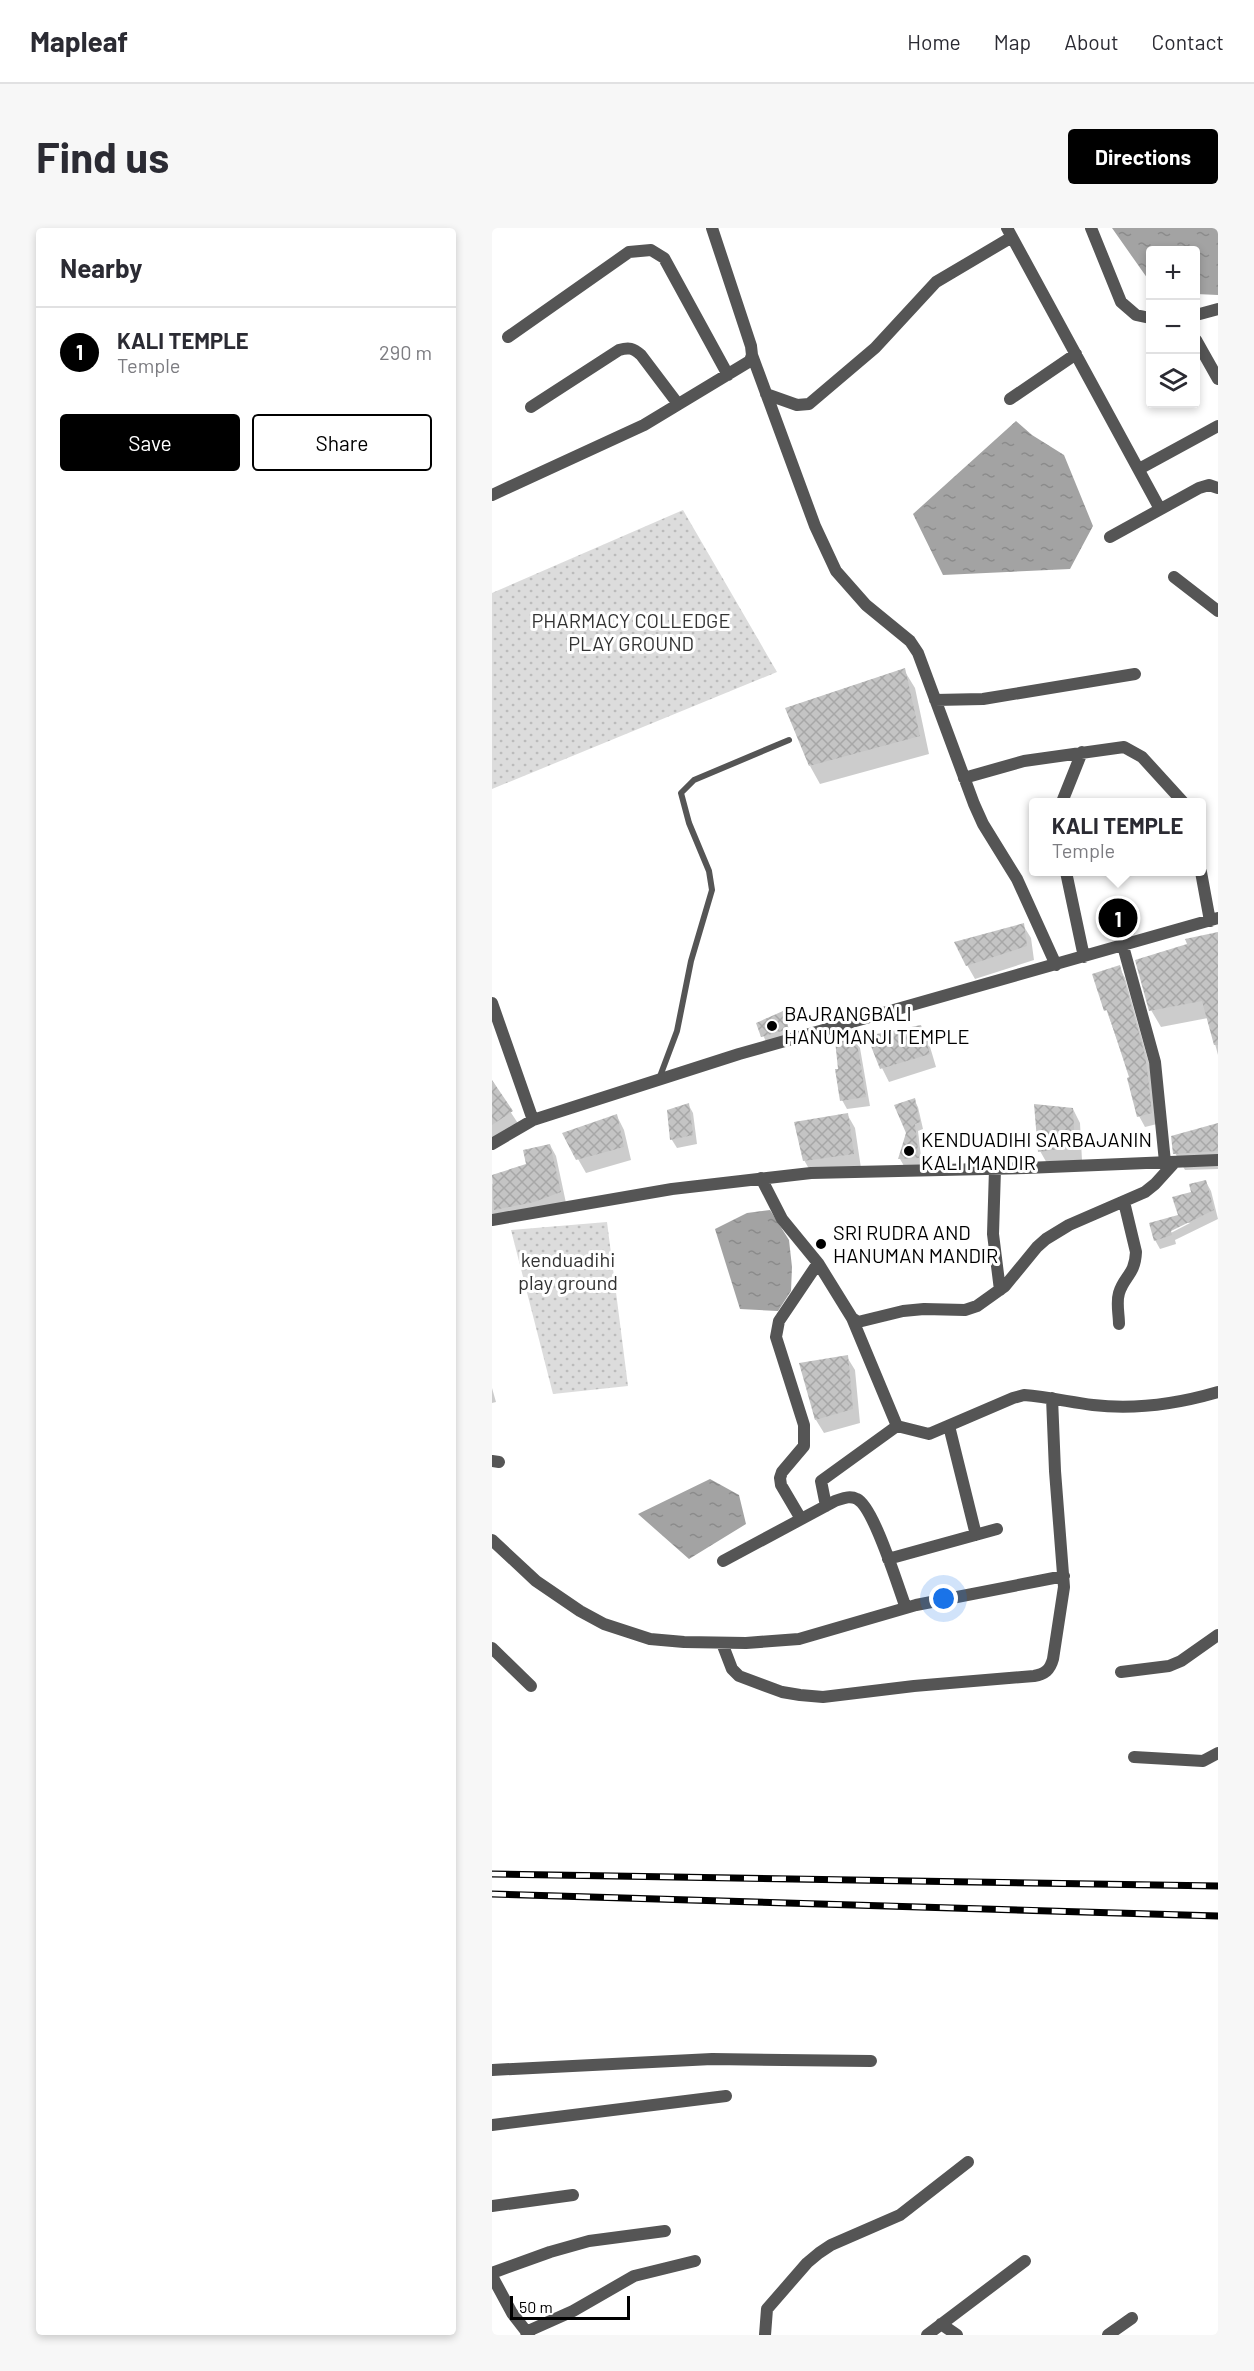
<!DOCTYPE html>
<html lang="en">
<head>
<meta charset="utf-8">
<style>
	:root { --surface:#fff; --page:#f7f7f7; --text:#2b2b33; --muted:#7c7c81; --line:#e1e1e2; --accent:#000 }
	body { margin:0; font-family:Barlow,sans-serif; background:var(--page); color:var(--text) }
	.controls { position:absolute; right:18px; top:18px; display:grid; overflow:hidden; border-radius:6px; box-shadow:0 3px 9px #0003 }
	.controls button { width:54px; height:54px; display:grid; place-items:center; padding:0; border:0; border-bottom:2px solid var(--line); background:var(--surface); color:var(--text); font:30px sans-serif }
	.scale { position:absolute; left:18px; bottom:15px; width:120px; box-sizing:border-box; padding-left:6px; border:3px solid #000; border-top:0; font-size:16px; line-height:21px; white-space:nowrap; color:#000; -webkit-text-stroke:4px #fff; paint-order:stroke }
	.you { position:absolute; left:452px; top:1371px; width:21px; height:21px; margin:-15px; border:4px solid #fff; border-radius:50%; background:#1a73e8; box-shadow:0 0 0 9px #1a73e833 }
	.badge { display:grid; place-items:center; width:39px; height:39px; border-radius:50%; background:var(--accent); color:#fff; font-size:20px; font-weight:700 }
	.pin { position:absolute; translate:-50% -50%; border:3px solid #fff; box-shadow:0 2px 6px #0006 }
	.popup { position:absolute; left:537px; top:570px; width:177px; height:78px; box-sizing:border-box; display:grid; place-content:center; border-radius:6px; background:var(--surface); filter:drop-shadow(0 2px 4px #0005); font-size:20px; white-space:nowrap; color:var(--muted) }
	.popup b { font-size:22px; color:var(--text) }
	.popup::after { content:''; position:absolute; left:50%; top:100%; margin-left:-12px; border:12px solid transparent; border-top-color:var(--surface) }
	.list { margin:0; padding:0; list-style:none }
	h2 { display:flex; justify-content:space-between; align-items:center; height:78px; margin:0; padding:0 24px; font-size:26px }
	h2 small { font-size:20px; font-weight:400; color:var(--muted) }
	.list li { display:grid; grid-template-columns:39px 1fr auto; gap:18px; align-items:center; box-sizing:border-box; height:90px; padding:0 24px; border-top:2px solid var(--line) }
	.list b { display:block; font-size:22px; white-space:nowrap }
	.list p { margin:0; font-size:20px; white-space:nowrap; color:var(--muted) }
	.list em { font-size:20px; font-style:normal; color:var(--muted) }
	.actions { display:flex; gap:12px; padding:18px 24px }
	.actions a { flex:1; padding:14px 0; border:2px solid var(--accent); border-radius:6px; text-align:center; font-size:21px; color:var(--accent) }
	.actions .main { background:var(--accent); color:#fff }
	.icon { flex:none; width:33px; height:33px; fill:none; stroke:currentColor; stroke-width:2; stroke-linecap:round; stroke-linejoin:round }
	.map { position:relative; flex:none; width:726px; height:2107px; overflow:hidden; border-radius:6px }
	header { display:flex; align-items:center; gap:36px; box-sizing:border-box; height:84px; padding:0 30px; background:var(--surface); border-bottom:2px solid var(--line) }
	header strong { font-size:28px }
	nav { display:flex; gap:33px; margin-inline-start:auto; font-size:21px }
	.intro { display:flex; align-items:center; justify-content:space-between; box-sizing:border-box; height:144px; padding:0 36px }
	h1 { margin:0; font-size:42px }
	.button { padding:15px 27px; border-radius:6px; background:var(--accent); color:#fff; font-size:21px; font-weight:700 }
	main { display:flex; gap:36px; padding:0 36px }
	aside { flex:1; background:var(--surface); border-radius:6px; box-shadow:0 3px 9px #0003 }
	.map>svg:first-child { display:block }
	.park { fill:url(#park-dots) }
	.water { fill:url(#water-ripples) }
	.shadow { fill:#0003; fill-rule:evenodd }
	.building { fill:url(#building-cross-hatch) }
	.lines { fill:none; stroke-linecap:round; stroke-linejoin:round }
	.service { stroke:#555; stroke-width:6 }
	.minor { stroke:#555; stroke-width:12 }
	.rail-casing { stroke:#000; stroke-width:7 }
	.rail { stroke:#fff; stroke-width:4.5; stroke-dasharray:14; stroke-linecap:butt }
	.poi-dot { fill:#000; stroke:#fff; stroke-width:2 }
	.labels { text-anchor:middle; stroke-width:6; stroke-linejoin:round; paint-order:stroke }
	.park-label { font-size:20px; fill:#333; stroke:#fff }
	.poi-label { font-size:20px; fill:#000; stroke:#fff; text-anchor:start }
</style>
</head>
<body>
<header>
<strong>Mapleaf</strong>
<nav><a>Home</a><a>Map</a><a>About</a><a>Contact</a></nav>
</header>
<div class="intro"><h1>Find us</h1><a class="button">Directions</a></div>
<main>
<aside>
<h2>Nearby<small></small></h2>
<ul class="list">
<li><span class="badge">1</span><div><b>KALI TEMPLE</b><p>Temple</p></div><em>290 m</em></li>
</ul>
<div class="actions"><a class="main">Save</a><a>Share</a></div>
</aside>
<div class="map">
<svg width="726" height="2107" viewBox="0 0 726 2107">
	<defs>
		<pattern id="park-dots" width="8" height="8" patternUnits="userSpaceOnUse" patternTransform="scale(1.5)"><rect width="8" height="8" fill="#dcdcdc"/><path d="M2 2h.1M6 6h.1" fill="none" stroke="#bbb" stroke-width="1.8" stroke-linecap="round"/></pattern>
		<pattern id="water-ripples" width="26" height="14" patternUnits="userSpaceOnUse" patternTransform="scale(1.5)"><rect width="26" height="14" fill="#a3a3a3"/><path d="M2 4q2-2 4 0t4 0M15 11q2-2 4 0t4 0" fill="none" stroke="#8b8b8b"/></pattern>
		<pattern id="building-cross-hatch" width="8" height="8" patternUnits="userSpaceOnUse" patternTransform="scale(1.5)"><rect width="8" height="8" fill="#c4c4c4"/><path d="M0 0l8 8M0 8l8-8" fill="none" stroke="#a7a7a7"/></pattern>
	</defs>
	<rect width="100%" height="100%" fill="#fff"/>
	<path class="park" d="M191 282 285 444 0 561V365Z
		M115 994 136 1158 61 1166 19 1002Z"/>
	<path class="water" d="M620 0H726V67L704 66V22H658V54Z
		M524 193 540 207 572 227 601 298 578 341 451 347 421 286Z
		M278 982 297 1012 300 1039 299 1063 286 1083 248 1081 223 1001 255 985Z
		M218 1251 247 1267 254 1296 197 1331 146 1286Z"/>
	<path class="shadow" d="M412 442 423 460 437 526 328 556 318 538Z
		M630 676 643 706 626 712 621 704Z
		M531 697 539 710 542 732 483 751 475 737Z
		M726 706V827L716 790 669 799 659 782Z
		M627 739 633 750 658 839 665 896 653 899 647 888 639 851 602 747Z
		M290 785 301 810 276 818 266 796Z
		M429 799 436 812 444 839 397 854 390 840Z
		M363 811 368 820 378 878 355 881 350 872 347 842Z
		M0 855 27 897 0 915Z
		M422 872 426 879 431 901 426 903 430 937 412 938 408 931Z
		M196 876 201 885 205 916 185 920 180 912 177 883Z
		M581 881 588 895 590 932 556 937 548 923Z
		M355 886 363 900 369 940 320 946 312 932Z
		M125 888 132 902 139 932 94 945 86 931Z
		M726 896V941L693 942 683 925Z
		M58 917 64 928 74 975 0 993V956L36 937Z
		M714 954 719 963 726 991 683 1012 684 1016 668 1021 663 1012 688 988 701 965ZM691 995H698L673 1008 672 1005Z
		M355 1129 363 1142 368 1195 332 1205 324 1192Z
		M0 1160 4 1174 0 1175Z"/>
	<path class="building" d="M413 440 428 508 317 538 293 480Z
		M631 674 639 697 620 704 612 682Z
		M532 695 535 718 474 738 462 714Z
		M726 704V817H722L710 773 657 783 643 732 695 716 693 711Z
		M628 737 653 827 656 849 660 885 645 889 635 850 637 849 615 782 612 783 600 746Z
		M291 783 297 801 269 809 264 795Z
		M429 797 438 826 388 841 375 808Z
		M364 809 374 869 348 873 343 841H346L343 812Z
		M0 852 21 883 0 897Z
		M423 870 428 894 423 896 427 930 406 931 414 905 402 877Z
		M197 875 201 907 178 912 175 882Z
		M542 876 581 880 583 919 546 924Z
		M356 885 362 926 311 933 302 894Z
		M125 886 132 919 84 932 70 905Z
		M726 895V923L681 926 679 908Z
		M58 916 69 964 42 974 2 982 0 947 34 936 31 922Z
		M714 952 722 982 679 1003 680 1007 662 1013 657 995 686 987 680 969 699 964 697 956Z
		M356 1127 361 1181 323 1192 307 1135Z"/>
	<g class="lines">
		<path class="service" d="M167 851 185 803 199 733 220 662 217 643 197 595 189 565 202 552 297 512"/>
		<path class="minor" d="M515 0 668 281
			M599 0 629 74 644 87 658 90
			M704 87 726 81
			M16 109 137 24 159 22 172 30 236 147
			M704 112 726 151
			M260 127 323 298 344 343 374 377 418 413 426 425 482 576 491 596 525 651 564 737
			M274 166 305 177 317 176 383 120 444 54 520 9
			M518 171 584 126
			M39 179 127 122C137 119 141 120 149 127L186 176
			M647 241 726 198
			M0 267 152 197 258 133 260 127 259 118 220 0
			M618 309 707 260 717 257 726 260
			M682 349 726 383
			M443 472 491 471 643 446
			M472 550 532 533 632 519 650 529 691 574
			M570 574 590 524
			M574 644 592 729
			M709 644 718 693
			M631 718 663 834 673 934
			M0 775 41 892
			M0 916 41 892 247 826 726 690
			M503 941 501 1006 508 1062
			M269 950 290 991 326 1035 360 1090 366 1094 411 1083 432 1081 473 1082 485 1078 513 1058 545 1019 554 1011 577 997 653 964 663 956 683 934
			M0 992 180 961 319 945 534 940 726 932
			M360 1090 405 1198
			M627 1096C627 1086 624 1075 627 1065 632 1048 643 1047 644 1024L632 974
			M457 1198 484 1307
			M0 1233 7 1234
			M334 1278 329 1253 405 1198 437 1206 521 1170 532 1167C556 1169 578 1174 601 1177 644 1182 685 1176 726 1164
			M309 1291 289 1257 288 1250 290 1244 312 1218V1197L284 1109 287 1093 326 1035
			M0 1312 44 1353 88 1383 112 1396 158 1411 192 1414 254 1415 307 1411 424 1377 572 1348
			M396 1331 505 1301
			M231 1333 343 1273C350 1271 357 1267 365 1271 382 1279 406 1359 414 1380
			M230 1415 240 1441 247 1448 290 1464 308 1467 331 1469 422 1458 542 1448C553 1446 558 1442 561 1431L572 1359 563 1243 560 1170
			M0 1420 39 1458
			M629 1444 677 1438 689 1433 726 1407
			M642 1529 711 1533 726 1525
			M0 1842 220 1831 379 1833
			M0 1897 234 1868
			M0 1978 81 1967
			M0 2045 58 2024 97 2013 173 2003
			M0 2048 20 2085 37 2107
			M449 2096 465 2107
			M34 2104 81 2083 142 2048 203 2033
			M273 2107 275 2081 315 2035 327 2025 339 2017 408 1987 476 1934
			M435 2107 533 2033
			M616 2107 640 2090"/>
		<g class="rail-casing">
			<path id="rail" d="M0 1646 726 1658
				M0 1666 726 1688"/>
		</g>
		<use href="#rail" class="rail"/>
	</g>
	<g class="poi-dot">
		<circle cx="280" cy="798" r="6"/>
		<circle cx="417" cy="923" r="6"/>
		<circle cx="329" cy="1016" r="6"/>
	</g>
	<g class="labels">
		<g class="park-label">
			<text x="139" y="400">PHARMACY COLLEDGE<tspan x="139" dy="23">PLAY GROUND</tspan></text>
			<text x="76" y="1039">kenduadihi<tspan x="76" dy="23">play ground</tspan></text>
		</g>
		<g class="poi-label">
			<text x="292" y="793">BAJRANGBALI<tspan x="292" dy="23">HANUMANJI TEMPLE</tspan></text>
			<text x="429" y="919">KENDUADIHI SARBAJANIN<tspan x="429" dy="23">KALI MANDIR</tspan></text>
			<text x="341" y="1012">SRI RUDRA AND<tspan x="341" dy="23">HANUMAN MANDIR</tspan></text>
		</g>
	</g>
</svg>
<div class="controls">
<button>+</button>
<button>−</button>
<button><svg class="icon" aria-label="layers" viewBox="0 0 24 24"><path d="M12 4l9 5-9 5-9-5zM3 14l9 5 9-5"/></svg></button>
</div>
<div class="scale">50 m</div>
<div class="you"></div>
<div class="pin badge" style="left:626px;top:690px">1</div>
<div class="popup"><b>KALI TEMPLE</b>Temple</div>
</div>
</main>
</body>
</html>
